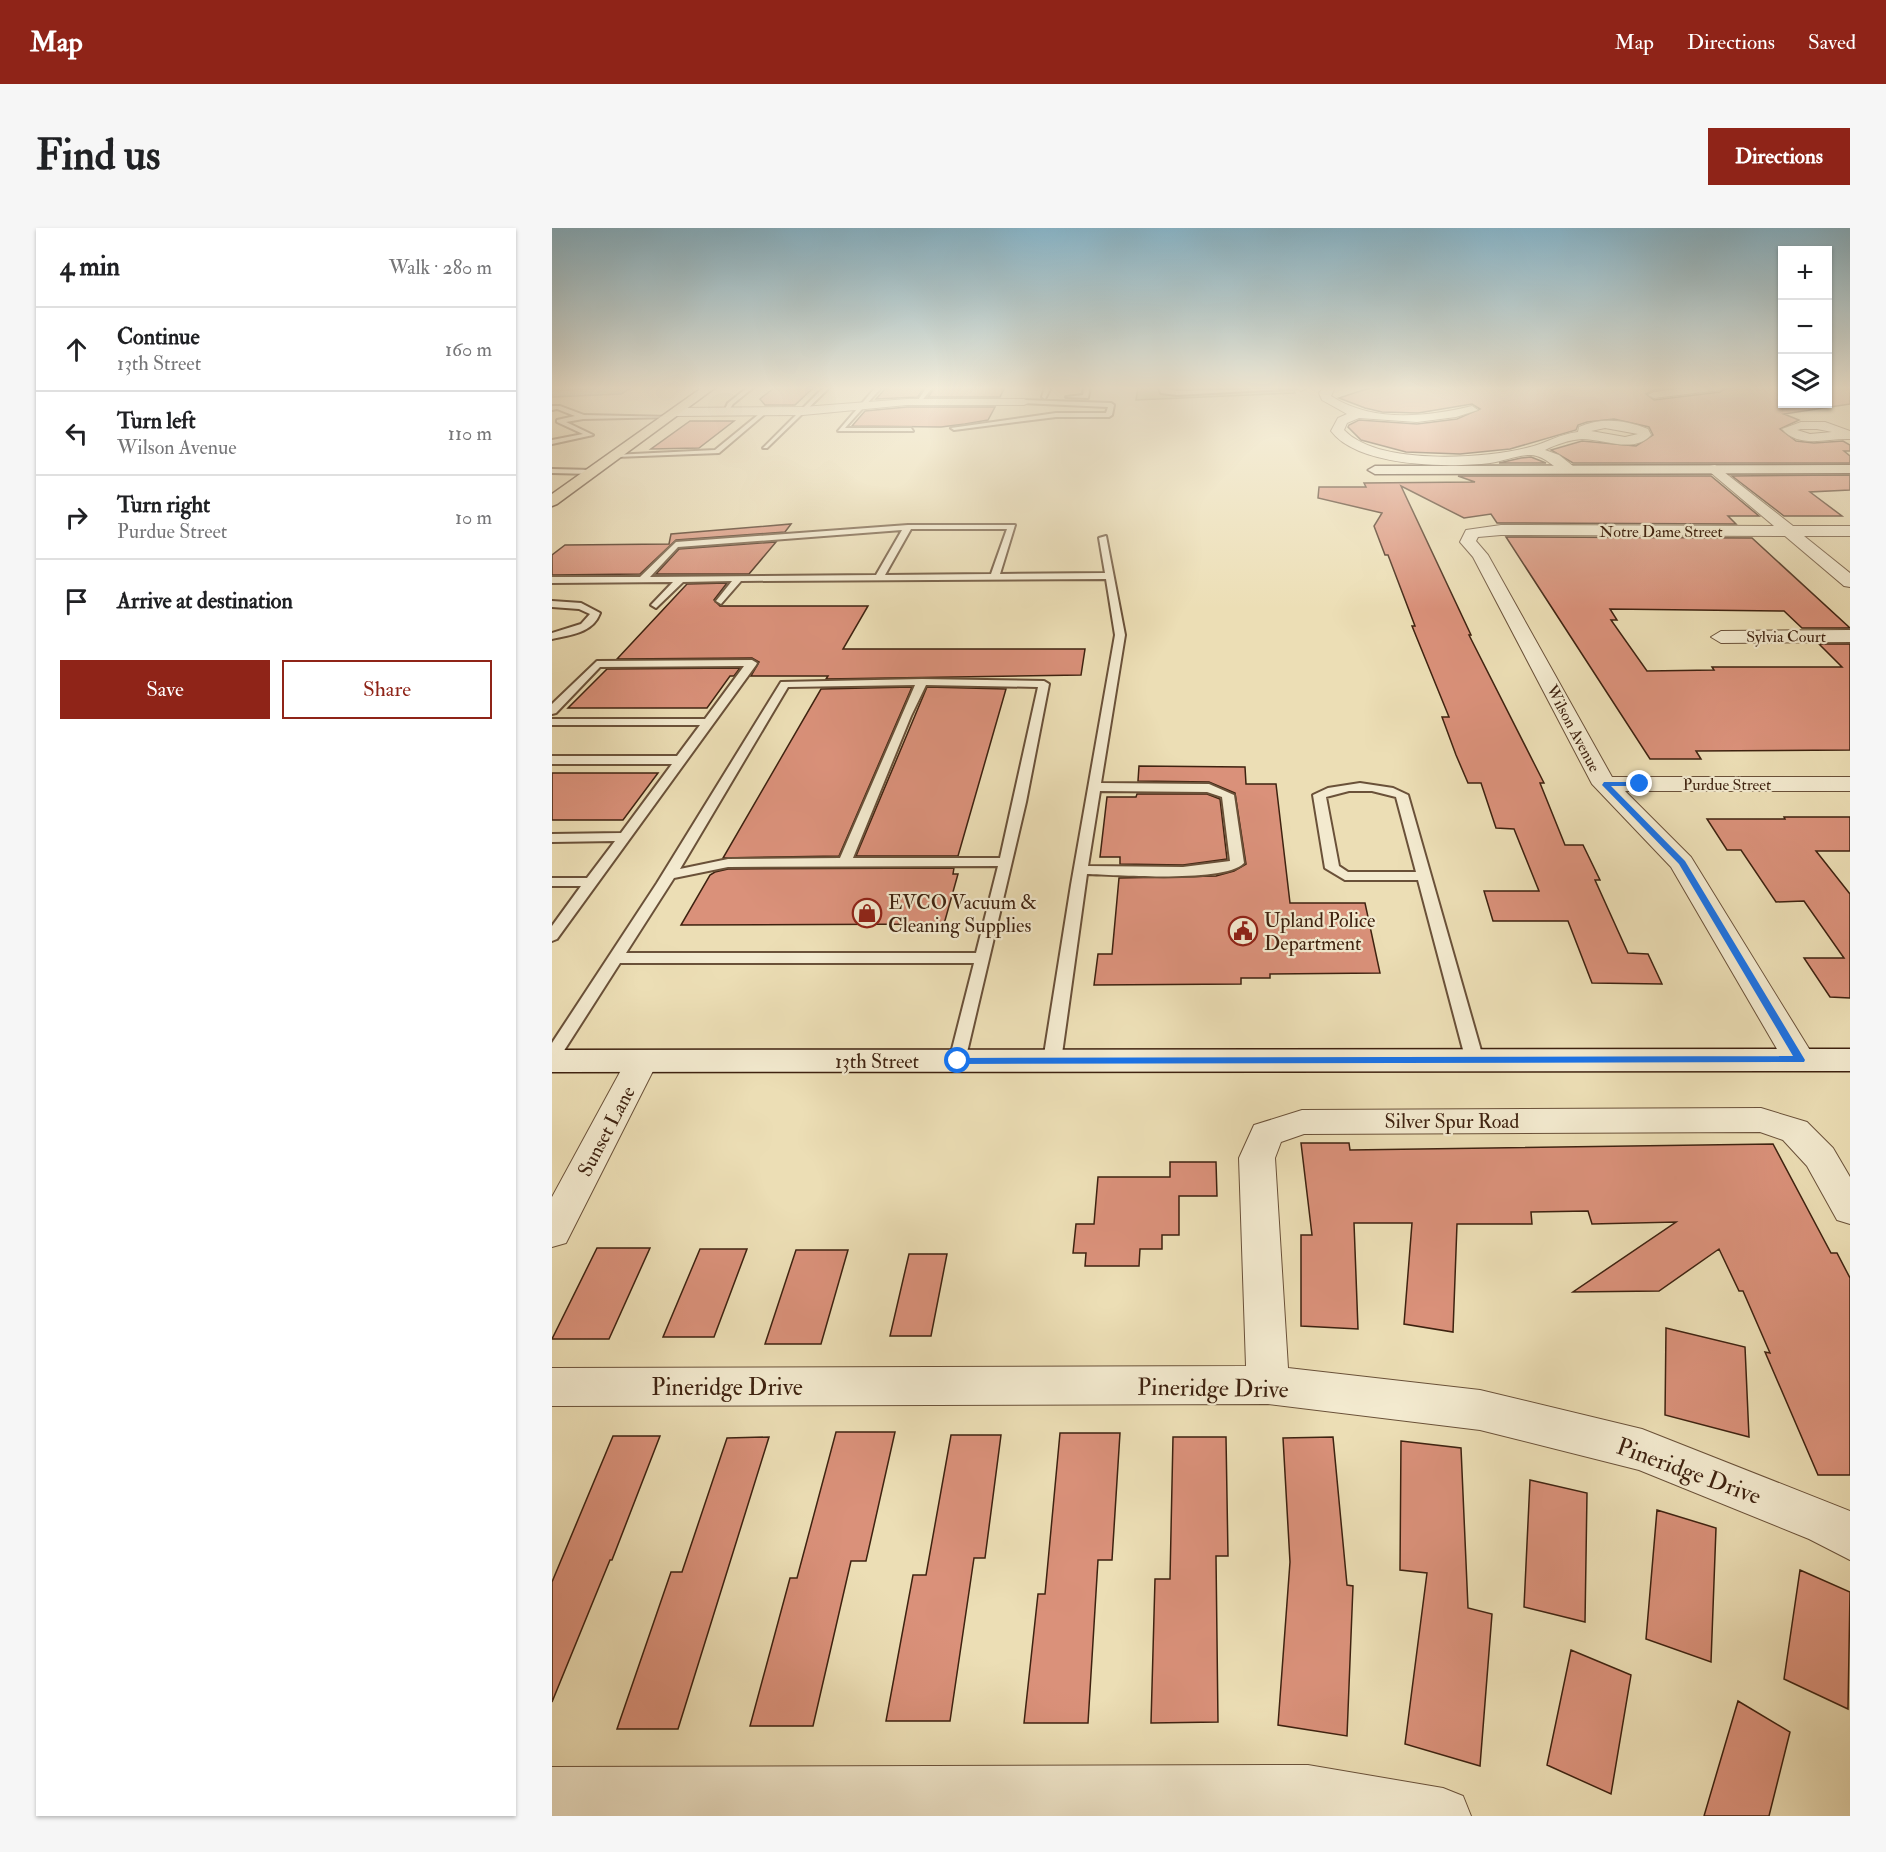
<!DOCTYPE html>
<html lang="en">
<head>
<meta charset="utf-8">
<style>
	:root { --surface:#fff; --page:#f6f6f6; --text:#202124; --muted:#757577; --line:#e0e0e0; --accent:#8f2418 }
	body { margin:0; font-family:"IM FELL Double Pica",serif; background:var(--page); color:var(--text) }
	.controls { position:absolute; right:18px; top:18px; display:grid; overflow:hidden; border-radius:0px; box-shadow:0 2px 4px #0004 }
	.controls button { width:54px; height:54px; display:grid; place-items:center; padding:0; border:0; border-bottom:2px solid var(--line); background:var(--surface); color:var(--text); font:30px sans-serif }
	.stop { position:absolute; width:18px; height:18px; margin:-14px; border:4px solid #1a73e8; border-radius:50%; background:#fff }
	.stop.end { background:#1a73e8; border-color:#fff; box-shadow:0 2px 6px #0008 }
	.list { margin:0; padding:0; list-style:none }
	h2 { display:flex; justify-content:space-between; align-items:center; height:78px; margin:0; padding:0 24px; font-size:26px }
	h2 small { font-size:20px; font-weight:400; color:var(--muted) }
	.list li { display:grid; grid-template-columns:39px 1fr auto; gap:18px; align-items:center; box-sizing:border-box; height:84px; padding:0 24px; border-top:2px solid var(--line) }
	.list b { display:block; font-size:22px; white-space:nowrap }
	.list p { margin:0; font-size:20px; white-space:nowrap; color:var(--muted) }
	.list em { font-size:20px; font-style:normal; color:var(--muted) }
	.actions { display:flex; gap:12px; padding:18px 24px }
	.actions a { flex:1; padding:14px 0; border:2px solid var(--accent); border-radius:0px; text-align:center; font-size:21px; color:var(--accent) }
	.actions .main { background:var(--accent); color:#fff }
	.icon { flex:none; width:33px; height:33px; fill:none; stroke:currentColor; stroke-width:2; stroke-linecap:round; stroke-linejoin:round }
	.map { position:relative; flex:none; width:1298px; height:1588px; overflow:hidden; border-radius:0px }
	header { display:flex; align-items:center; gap:36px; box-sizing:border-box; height:84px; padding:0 30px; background:var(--accent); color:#fff }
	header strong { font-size:28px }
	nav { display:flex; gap:33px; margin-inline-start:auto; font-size:21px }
	.intro { display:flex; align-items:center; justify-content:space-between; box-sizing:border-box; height:144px; padding:0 36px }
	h1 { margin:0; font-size:42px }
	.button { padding:15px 27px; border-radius:0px; background:var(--accent); color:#fff; font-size:21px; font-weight:700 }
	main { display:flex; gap:36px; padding:0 36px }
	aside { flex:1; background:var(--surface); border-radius:0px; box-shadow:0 2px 4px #0004 }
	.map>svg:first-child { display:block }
	.green { fill:#b9c18c; stroke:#7c724e; stroke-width:1.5 }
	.water { fill:#99bda8; stroke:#757f6b; stroke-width:1.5 }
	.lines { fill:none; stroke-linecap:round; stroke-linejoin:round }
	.shore { stroke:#6c705c; stroke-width:1.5 }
	.building { fill:#da917a; stroke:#3e2210; stroke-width:1.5 }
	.lane-casing { stroke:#6a5139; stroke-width:4 }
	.street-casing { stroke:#6a5139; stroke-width:2 }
	.secondary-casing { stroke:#3e2210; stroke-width:3 }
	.primary-casing { stroke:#3e2210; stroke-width:3 }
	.lane { fill:#f3eacf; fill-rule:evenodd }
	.street { fill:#f3eacf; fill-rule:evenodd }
	.secondary { fill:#f3eacf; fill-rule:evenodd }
	.primary { fill:#ecdeb5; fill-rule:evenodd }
	.route { fill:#1a73e8 }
	.labels { text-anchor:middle; stroke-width:4.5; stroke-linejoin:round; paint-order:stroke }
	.far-street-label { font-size:16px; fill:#3e2210; stroke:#f3eacf }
	.poi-label { font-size:20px; fill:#3e2210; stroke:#f3eacf; text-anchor:start }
	.street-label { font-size:20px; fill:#3e2210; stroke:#f3eacf }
	.near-street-label { font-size:24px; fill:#3e2210; stroke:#f3eacf }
</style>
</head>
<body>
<header>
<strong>Map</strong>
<nav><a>Map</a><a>Directions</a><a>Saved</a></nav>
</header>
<div class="intro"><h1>Find us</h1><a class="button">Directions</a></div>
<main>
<aside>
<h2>4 min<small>Walk · 280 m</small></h2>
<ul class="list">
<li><svg class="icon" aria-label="ahead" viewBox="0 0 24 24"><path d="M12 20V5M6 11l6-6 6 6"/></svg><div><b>Continue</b><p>13th Street</p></div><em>160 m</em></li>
<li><svg class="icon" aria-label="left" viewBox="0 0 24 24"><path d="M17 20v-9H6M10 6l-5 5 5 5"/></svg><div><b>Turn left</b><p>Wilson Avenue</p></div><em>110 m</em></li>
<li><svg class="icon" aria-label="right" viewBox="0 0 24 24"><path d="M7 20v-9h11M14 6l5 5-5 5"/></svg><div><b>Turn right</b><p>Purdue Street</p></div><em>10 m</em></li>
<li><svg class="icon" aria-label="arrive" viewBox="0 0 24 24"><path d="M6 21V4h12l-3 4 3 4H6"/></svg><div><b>Arrive at destination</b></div></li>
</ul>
<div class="actions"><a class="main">Save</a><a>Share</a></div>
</aside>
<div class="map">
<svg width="1298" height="1588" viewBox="0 0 1298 1588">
	<rect width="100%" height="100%" fill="#ecdeb5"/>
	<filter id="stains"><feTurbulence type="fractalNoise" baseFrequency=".00333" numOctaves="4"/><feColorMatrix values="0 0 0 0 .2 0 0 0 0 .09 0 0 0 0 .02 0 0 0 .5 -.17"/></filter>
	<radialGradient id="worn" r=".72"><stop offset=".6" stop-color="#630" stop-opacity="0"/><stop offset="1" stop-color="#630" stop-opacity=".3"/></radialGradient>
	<path class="green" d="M586 159H741L743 165 584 172Z"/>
	<path class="water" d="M0 159H81L69 166 0 169Z"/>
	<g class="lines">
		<path class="shore" d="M0 163 69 159"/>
	</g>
	<path class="building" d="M223 159H262L243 177H213L208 171Z
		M335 159H372L366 169 324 171Z
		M383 159H453L448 169H376Z
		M820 159H1125L1102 162 1094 166 1102 172 1168 164 1176 159H1230V176H1275V159H1298V176L1232 186 1247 192 1228 201 1244 213 1262 215 1291 213 1298 217V223H1292L1298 228V235H1021L999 222 1030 213 1084 218 1101 207 1097 199 1062 191 1035 194 1026 197 1024 202 958 221 908 226 854 224 809 212 796 199 797 197 807 192 865 196 905 191 928 181 920 176 866 185 830 184 813 180 787 170Z
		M355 179H443L436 192 413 196 389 199 300 198 313 183Z
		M138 193H182L147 220 99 221Z
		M979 229 994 235H947L969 230Z
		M1298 247V262L1258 264 1290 288H1232L1180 248Z
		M906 248H1159L1207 288H1176L1184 296 945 295 939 286 912 290 849 258 919 407H917L992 555H988L1013 617H1031L1048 652H1043L1076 725 1096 726 1110 756 1040 755 1016 693H941L932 663H987L962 601 944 600 929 555H916L904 527 890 489H897L860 398H863L836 327H833L822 298 830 285 766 270 767 259H814L812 255 923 254Z
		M239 296 233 304 124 312 88 346 0 347V327L13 317 117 316 119 306Z
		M954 309 1200 310 1298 400H1250L1232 383 1058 381 1065 392H1059L1095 443 1162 442 1160 439H1290L1267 416H1298V522L1144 523 1149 531H1098Z
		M224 314 197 346H104L127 321Z
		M175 355 162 372 168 378H316L291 421H533L529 447 274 451 276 448H199L207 434 200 430 65 431 135 356Z
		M188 440 182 448H178L155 480H16L55 441Z
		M360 459 287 628 171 630 269 461Z
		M375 459 454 461 406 628H304Z
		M587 538 693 539 694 556H724L738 675H813L828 745 718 746V750H689V756L542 757 546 726H560L567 650 664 648 682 643 694 636 683 565 657 554 586 553Z
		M0 545H106L71 592H0Z
		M585 566H655L668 571 675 631 631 637 568 636V629H548L555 569H584Z
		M1232 589H1298V623H1264L1298 666V770L1278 769 1252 730H1292L1252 673 1224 674 1189 622H1175L1155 591H1233Z
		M402 640 401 646H406L392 696 129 697 158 647 163 644 176 641Z
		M749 915H797L798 922 1221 916 1279 1025H1285L1298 1050V1247H1266L1213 1124 1218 1125 1191 1063H1187L1167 1021 1107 1063 1021 1064 1124 994 1040 996 1036 983 979 984 980 996H905L901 1104 852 1096 860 995H802L806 1101 749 1098V1007H760Z
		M618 934H664L665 968H627V1007H610V1021H588L587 1038H533L534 1025H521L524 996H542L546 949H618Z
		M45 1020H98L57 1111H0Z
		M148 1021H195L162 1109H111Z
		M244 1022H296L269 1116H213Z
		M357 1026H395L379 1108H338Z
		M1114 1100 1193 1119 1197 1209 1113 1187Z
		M284 1204H343L314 1333H299L261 1498H198L238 1350H245Z
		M508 1205H568L560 1332H546L536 1495H472L486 1366H493Z
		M399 1207H449L433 1330H422L398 1493H334L361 1347H374Z
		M61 1208H108L60 1332H58L0 1474V1354Z
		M217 1209 126 1501H65L119 1344H130L175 1210Z
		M621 1209H674L676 1328H664L666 1494 599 1495 603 1351H618Z
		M781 1209 795 1357 801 1358 795 1508 726 1497 738 1334 731 1210Z
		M849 1213 909 1220 916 1380 940 1386 928 1538 853 1516 875 1345 848 1342Z
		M978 1252 1035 1265 1033 1394 972 1379Z
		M1105 1282 1164 1300 1159 1434 1094 1411Z
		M1248 1342 1298 1364 1296 1481 1232 1451Z
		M1019 1422 1079 1447 1059 1566 995 1537Z
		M1186 1473 1238 1504 1217 1588H1152Z"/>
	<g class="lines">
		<g class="lane-casing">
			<path id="lane" d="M196 159H202L181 176 175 185H171L176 175Z
				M272 159H278L215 220H211Z
				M324 159H330L293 200H359L361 203H286Z
				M375 159H381L368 175H364Z
				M493 159H499L493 171 490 169Z
				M532 159H538L536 170 514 169 531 167Z
				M607 159 625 163 752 160 625 167 609 165Z
				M472 172 559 175 562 177 560 187 557 189H504L402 202 399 200 504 185H554L556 179 470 175Z
				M0 178H8L32 187 120 189 31 191 14 194 41 207 0 216V212L31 206 5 194V192L23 188 5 181 0 182Z
				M212 182 214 185 167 225 64 229 61 227 163 222Z
				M0 241 40 242 44 244 40 246 0 245Z
				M356 297H463L448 346 553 345 547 310 554 308 573 407 549 555 657 556 682 567 692 635C673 655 565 647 535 646L509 833 500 839 491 833 519 657 563 407 554 351 189 353 169 376 164 373 180 353 131 354 104 380 99 377 121 354 0 355V349H88L124 314ZM359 301H455L439 346 333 347ZM350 302 324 347 98 349 126 319ZM548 563 655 564 670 569 678 633 631 639 536 638Z
				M0 373 29 375 48 385C41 405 18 407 0 411V405L29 396 38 386 27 381 0 379Z
				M200 432 205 435 204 437 5 711 0 713V698L29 658H0V650H35L63 613 0 614V606L69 605 120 536H0V528H125L148 497H0V491H153L192 438 48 439 4 485 0 486V476L45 433Z
				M370 451 492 453 497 456 474 574 412 837H400L397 833 422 735H68L6 832 0 834V815L105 655 229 454ZM363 457 288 630 176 631 128 641 236 459ZM374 457 486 459 448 630H301L359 488ZM446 638 424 725H74L122 650 176 639Z
				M808 555 841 560 856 567 932 833 929 837H917L914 833 866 652H793L773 640 761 567 776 560ZM797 563H820L844 569 864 644H796L787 638 774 569Z"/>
		</g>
		<g class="street-casing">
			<path id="street" d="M744 159H754L755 160 749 163Z
				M772 159H783L779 168C821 195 874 189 920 178L926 182 904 189 865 194 807 190 795 195 792 202C826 238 933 231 978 219 995 215 1007 206 1026 204L1027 199C1049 189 1074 192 1096 201L1099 207C1082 226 1052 211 1030 211 1017 212 1005 216 993 222L1007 227 1021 238V244L1016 245C1002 242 995 228 979 227 965 227 952 233 938 235 896 240 806 239 779 203L786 190 795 186 770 172 767 165ZM1053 200 1086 206 1073 209 1039 203Z
				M1142 159H1174L1168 162 1102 170 1096 167 1102 164Z
				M355 171H472L478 174 472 177H355L251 187 123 188 117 184 123 180 251 179Z
				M1249 194H1273L1298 203V211C1275 210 1247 221 1230 201ZM1249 201H1265L1280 204 1258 206 1245 202Z
				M1163 237 1241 298H1298V308H1252L1298 345V359L1292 358 1233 308 949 307 926 309 924 313 936 327 1060 549H1298V563H1073L1139 629 1264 832 1260 840 1248 843 1236 840 1119 639 1040 556 921 329 908 314 914 302 949 297 1222 298 1158 244V238Z
				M1298 402V414L1169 415 1159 409 1169 403Z
				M90 822 102 825 106 833 14 1015 0 1019V969L74 833 78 825Z
				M1209 880 1255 894 1281 920 1298 949V996L1285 992 1255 938 1231 912 1208 904 752 906 729 914 723 930 736 1140 928 1162 1090 1201 1298 1283V1332L1257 1311 1087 1242 928 1202 716 1176 0 1178V1140L694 1138 687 930 702 897 750 882Z
				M756 1537 891 1560 911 1568 919 1588H0V1539Z"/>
		</g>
		<g class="secondary-casing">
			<path id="secondary" d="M1298 237V245L823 246 816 242 823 238Z
				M1298 821V843L0 844V822Z"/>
		</g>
		<g class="primary-casing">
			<path id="primary" d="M151 159H164L5 276 0 278V266Z"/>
		</g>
		<use href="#lane" class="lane"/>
		<use href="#street" class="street"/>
		<use href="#secondary" class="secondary"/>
		<use href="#primary" class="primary"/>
	</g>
	<linearGradient id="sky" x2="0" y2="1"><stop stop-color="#88b8ce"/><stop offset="0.42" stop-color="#f6f0de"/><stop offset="1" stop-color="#f6f0de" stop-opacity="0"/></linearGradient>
	<rect width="1298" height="381" fill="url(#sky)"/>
	<path class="route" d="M1052 554H1090L1088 558H1059L1133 633 1253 832 1252 834 406 836 401 833 406 830 1241 828 1127 636 1050 557Z"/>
	<defs>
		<g id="shop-ring" transform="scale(1.5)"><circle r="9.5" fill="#f3eacf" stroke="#8f2418" stroke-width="1.5"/><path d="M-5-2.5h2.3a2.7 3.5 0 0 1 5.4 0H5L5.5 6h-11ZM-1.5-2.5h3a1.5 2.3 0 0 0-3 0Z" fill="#8f2418"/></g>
		<g id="civic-ring" transform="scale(1.5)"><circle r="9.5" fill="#f3eacf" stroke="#8f2418" stroke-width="1.5"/><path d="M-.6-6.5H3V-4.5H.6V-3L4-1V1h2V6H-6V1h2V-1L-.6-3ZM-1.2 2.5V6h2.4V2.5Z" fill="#8f2418"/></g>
	</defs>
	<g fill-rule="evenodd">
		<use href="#shop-ring" x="315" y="685"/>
		<use href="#civic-ring" x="691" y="703"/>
	</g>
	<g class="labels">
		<g class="far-street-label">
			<text x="1109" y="309">Notre Dame Street</text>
			<text x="1234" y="414">Sylvia Court</text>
			<text transform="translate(1022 500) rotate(62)" y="6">Wilson Avenue</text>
			<text x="1175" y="562">Purdue Street</text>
		</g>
		<g class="poi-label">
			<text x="336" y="681">EVCO Vacuum &amp;<tspan x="336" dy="23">Cleaning Supplies</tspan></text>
			<text x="712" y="699">Upland Police<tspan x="712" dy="23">Department</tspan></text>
		</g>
		<g class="street-label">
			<text x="325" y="840">13th Street</text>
			<text x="900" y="900">Silver Spur Road</text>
			<text transform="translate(54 903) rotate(-62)" y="7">Sunset Lane</text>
		</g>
		<g class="near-street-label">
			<text x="175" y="1167">Pineridge Drive</text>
			<text transform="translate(661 1160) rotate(1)" y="8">Pineridge Drive</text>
			<text transform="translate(1137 1243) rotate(20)" y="8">Pineridge Drive</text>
		</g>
	</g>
	<rect width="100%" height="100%" filter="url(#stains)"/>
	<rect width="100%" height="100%" fill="url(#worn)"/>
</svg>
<div class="controls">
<button>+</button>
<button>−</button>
<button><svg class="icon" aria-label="layers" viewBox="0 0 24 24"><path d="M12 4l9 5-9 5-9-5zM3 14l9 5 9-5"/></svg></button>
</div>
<div class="stop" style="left:406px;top:833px"></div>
<div class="stop end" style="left:1088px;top:556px"></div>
</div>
</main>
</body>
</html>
